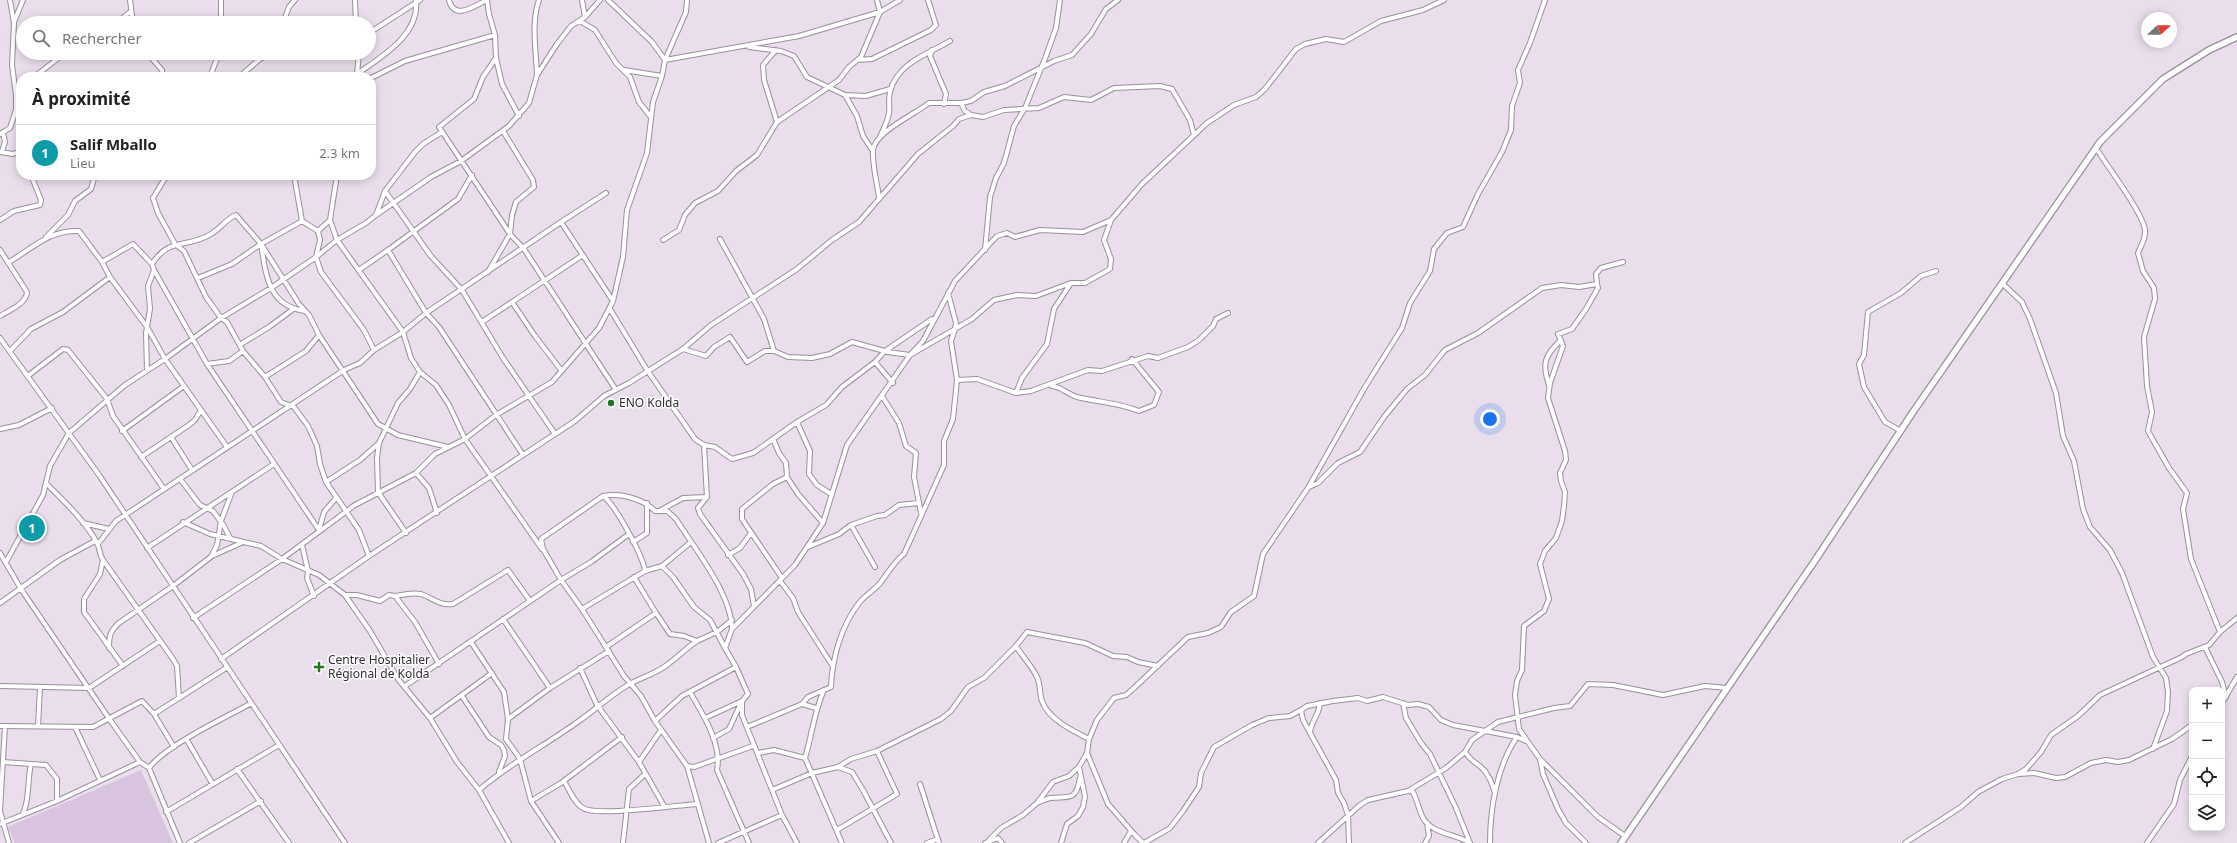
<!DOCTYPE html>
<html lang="fr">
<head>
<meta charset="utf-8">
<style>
	:root { --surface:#fff; --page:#f2f2f2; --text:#222; --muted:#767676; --line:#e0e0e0; --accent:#227621 }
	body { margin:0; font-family:"Noto Sans",sans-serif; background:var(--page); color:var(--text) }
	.controls { position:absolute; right:12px; bottom:12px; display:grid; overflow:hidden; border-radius:8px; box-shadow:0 2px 10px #0003 }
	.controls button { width:36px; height:36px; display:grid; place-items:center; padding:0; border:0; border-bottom:1px solid var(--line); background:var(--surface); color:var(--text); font:20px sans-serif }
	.compass { position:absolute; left:2141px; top:12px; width:36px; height:36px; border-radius:50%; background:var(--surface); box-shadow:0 2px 10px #0003; rotate:69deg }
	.you { position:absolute; left:1490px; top:419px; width:14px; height:14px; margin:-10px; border:3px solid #fff; border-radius:50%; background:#1a73e8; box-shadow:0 0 0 6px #1a73e833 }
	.badge { display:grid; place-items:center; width:26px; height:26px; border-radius:50%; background:var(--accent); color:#fff; font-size:13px; font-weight:700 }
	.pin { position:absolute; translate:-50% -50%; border:2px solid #fff; box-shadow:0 1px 4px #0006 }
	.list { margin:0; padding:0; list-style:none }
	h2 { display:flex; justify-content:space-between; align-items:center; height:52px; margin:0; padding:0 16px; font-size:17px }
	h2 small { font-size:13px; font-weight:400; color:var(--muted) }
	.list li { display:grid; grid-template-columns:26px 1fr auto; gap:12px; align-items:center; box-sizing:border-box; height:56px; padding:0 16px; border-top:1px solid var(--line) }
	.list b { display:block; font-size:15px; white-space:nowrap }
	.list p { margin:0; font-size:13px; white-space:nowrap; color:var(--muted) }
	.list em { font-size:13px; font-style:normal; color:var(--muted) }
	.icon { flex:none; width:22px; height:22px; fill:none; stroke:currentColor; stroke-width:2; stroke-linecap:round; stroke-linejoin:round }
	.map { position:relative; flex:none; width:2237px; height:843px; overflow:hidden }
	.search { position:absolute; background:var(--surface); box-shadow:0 2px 10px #0003; left:16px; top:16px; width:360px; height:44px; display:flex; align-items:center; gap:10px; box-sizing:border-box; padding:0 14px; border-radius:22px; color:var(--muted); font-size:15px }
	.panel { position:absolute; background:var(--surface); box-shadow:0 2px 10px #0003; left:16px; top:72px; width:360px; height:108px; border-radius:16px }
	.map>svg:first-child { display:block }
	.green { fill:#d9c4df }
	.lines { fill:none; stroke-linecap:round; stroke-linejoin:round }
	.street-casing { stroke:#9a8f9d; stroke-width:6 }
	.secondary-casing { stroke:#9a8f9d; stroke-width:8 }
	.street { stroke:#fff; stroke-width:4 }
	.secondary { stroke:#fff; stroke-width:5.5 }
	.poi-dot { fill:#227621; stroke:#fff; stroke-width:1.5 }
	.labels { text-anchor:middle; stroke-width:3; stroke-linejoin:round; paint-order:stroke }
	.poi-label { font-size:12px; fill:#312d33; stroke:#fff; text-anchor:start }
</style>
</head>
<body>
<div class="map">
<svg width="2237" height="843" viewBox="0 0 2237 843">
	<rect width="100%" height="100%" fill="#eadeed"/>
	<path class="green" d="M141 770 173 843H15L8 827Z"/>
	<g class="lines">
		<g class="street-casing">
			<path id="street" d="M10 0 14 23 12 65 16 95 21 100
				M130 0 133 23
				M221 0V23
				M355 0 356 23
				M449 0C454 21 474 6 487 0L489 14 495 35 496 58 502 84 519 116
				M582 0 585 17
				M608 0 652 42 665 60 799 36 880 12 900 0
				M580 21 595 30 616 63 630 77 639 102 650 116
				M14 22 23 0
				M116 23 130 12
				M283 23 289 7 295 0
				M369 33 420 0
				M749 47 781 51 794 56 807 77 845 95 857 116 863 136 873 151
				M776 50 763 65 764 80 777 122
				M932 50 930 56 946 94 944 104
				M147 53 162 70 163 77
				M496 58 483 77 474 99 439 127 510 234 524 249 616 390
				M858 60 872 59 931 30 936 25 928 0
				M624 70 662 76
				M357 74C381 57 420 35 416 0
				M357 74 359 53
				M537 74C536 51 531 22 539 0
				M34 77 65 53
				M210 77 219 53
				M239 77 260 59 272 53
				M371 78 405 61 495 35
				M845 95 866 96 890 89
				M961 103 971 101 984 92 1005 86 1054 61 1072 55 1091 34 1106 9 1118 0
				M0 134 10 128 16 110V95
				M880 137C883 130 888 121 889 113 890 106 888 99 890 92 897 63 928 54 950 41
				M2096 148C2107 166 2143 213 2145 230 2146 239 2141 245 2138 253L2143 271 2154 288 2155 299 2144 337 2147 386 2152 412 2148 431 2169 468 2187 493 2183 509 2191 559 2220 632
				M2 151 5 142 3 132
				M0 152 13 154 21 151
				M167 175 153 198 158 213 175 244 184 251 206 297 221 318 227 322 243 351 265 377 281 402 294 407 308 426 317 446 320 464 326 482 359 530 369 556
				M294 175 302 221 318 231
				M337 175 330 220 337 240 403 332 411 358 420 372 436 385 449 405 465 439 542 549
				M385 191 430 255 462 290 503 358 555 434
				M879 197C877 182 872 165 873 150 875 132 915 114 929 103H961L965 111 971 115 983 117 1004 110 1039 108 1064 97 1091 100 1114 88 1160 86 1172 89 1190 120 1194 135
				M376 215 431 177 461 161 509 126 529 103 537 75 557 44 571 26 585 17 600 0
				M0 220 14 211 40 205 41 200 31 175
				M330 220 318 231 320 240 316 257 321 272 364 330 374 350
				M302 221 261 244C266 275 268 306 305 311
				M561 222 606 193
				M46 237 68 215 75 201 91 189 95 175
				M720 239 764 319 774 351
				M663 240 679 230 685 215 695 203 718 191 736 171 757 155 777 122 839 80 849 67 861 57 880 12 877 0
				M0 250 27 292C26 304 10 310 0 316
				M985 250 990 197 996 178 1004 163 1014 126 1025 108 1046 56 1056 28 1060 0
				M9 262C33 248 49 230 79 231L102 262 110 277 63 312 31 329 10 351
				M102 262 133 244 152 264
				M359 270 388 250
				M488 272 510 234 512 215 516 202 534 187 533 180 503 131
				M110 277 147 327 165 359 227 447
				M198 278 232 264 261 244
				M1597 284 1596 274 1601 268 1623 262
				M2003 284 2022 302 2030 319 2056 393 2063 436 2074 461 2083 509 2090 527 2110 550 2122 573 2153 657 2166 678 2168 692 2167 711 2153 749
				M512 302 535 336 561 370
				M610 309 647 370 695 439 704 445 707 497 698 508 700 514 743 574 751 589 754 606
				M482 322 583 255
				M0 338 99 475 345 843
				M241 344 269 327 292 310
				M683 349 711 325 797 269 832 240 859 222 918 154 953 126 959 119 971 115
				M875 362 885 351 932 319
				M207 364 229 361 243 351
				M147 370 146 333 150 309 148 286 154 270
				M29 375 63 349 68 350 107 399 113 416 164 489
				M265 377 306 351 319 335
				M957 380 977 379 1016 393 1031 391 1088 370 1102 371 1148 356 1158 358 1188 347 1199 340 1213 326 1216 319 1228 313
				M1549 385C1542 364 1544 356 1561 340
				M1052 386C1062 387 1067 394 1077 397 1098 402 1119 403 1139 411L1154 405 1159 392 1132 359
				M1016 393 1022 378 1047 344 1054 309 1071 283
				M882 396 899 423 906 446 916 453 914 477 921 513
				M797 422 810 451 809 474 817 485 831 494
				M0 429 19 425 52 408
				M122 431 184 386
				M1901 431 1885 422 1864 387 1859 364 1864 355 1868 312 1901 293 1921 276 1936 271
				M171 437 192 470
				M773 439 797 422 826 405 842 387 875 362 893 383
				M379 443 377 458 378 492 406 533
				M704 445 715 447 732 459 753 453 773 439 779 453 786 463 787 477 798 494 823 523
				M523 455 575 421 604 396 629 383 683 349 706 356 714 347 730 337 747 362 765 351H774L788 357 812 358 830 354 852 342 888 352 910 355 955 329 956 323 948 293
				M141 457 189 425 195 420 201 410
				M416 473 429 488 437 513
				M180 479 200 505 213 511 224 526 230 538
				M326 482 360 460 379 443 398 403 410 389 420 372
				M46 483C63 501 85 520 97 543 100 548 99 554 103 560L173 659 177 666 179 698
				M1309 487 1318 483 1338 463 1360 452 1384 417 1407 389 1425 375 1445 350 1478 333 1542 288 1561 285 1579 287 1597 284 1598 288 1586 309 1572 329 1558 334 1563 346 1550 383 1548 398 1565 451 1566 460 1560 473 1561 481 1565 492 1564 506 1562 521 1556 538 1545 551 1540 564 1549 599 1544 611 1524 626 1522 670 1517 681 1515 695 1519 729 1540 759 1543 774 1558 809 1566 823 1586 843
				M603 496C615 504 643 556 645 571
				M661 510 683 498 707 497
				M183 522 210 534 261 546 282 559 319 575 345 595 370 631 398 679 430 718 457 762 479 790 509 843
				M83 523 109 529
				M851 525 875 567
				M319 530 207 364 154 270 152 264C170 236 187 249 211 234 220 229 227 218 236 215L261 244 299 304 309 315 319 335 378 424 398 435 448 447
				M319 530 324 512 336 498
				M633 542 647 533V503
				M98 544 116 521 344 370 360 363 374 350 403 332 426 313 388 250 458 199 472 175
				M302 545 308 571 307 578 314 596
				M808 547 839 534 851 525 877 516 885 515 899 505 919 503
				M147 548 274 464
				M0 553 21 589 110 720 140 762 149 768
				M212 555 217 545 221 521 232 492
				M728 555 740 548 751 533
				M103 560 100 574 84 599V612L123 666
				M6 562 43 495 50 466 69 433 125 385 165 359 221 318 271 288 316 257 337 240 366 223 376 215 385 191 415 152 423 144 442 132
				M662 566 691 542
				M782 578 742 519V509L773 484 787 477
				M780 581 793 598 798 612 832 665
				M345 595H357L380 601 389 595 395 596 415 622 439 664
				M395 596C404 595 412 592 421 594 433 598 439 606 453 604L508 570 530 601
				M0 603 60 560 95 541
				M582 609 645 571 662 566 673 577 694 607 710 620 725 648
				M656 613 670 634 684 636 697 641 717 632 732 620
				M193 618 282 559 355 505 416 473 435 454 465 439 496 415 552 382 599 328 613 301
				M503 619 550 688
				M471 642 504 692 508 719 506 739 520 759 531 801 559 843
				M1016 646 1027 632 1085 643 1113 656 1127 657 1138 662 1158 666
				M606 647 656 613 634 577
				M2205 647 2222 682 2226 697 2222 700
				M109 648C109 636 110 631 119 623L173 586 212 556 241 543
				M221 659 369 556 523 455 439 327 426 313 561 222 613 301 623 257 627 210 647 153 653 102 662 76 665 60 686 12 687 0
				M580 668 597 705 639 762 664 806
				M0 686 89 688 160 641
				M405 686 561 580 591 562 629 534
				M690 692C703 715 722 743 717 770L749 843
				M462 696 489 737 501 745 504 750 505 756 499 772
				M1403 703 1406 718 1421 743 1430 754 1456 808 1470 843
				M2222 703 2237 677
				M802 704 816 708
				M1301 710 1307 706 1333 701 1358 698 1367 701 1383 697 1408 705 1418 704 1429 707 1441 720 1453 725 1517 737 1526 741
				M154 714 226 668
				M430 718 492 673
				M705 718 742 701V715L772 790
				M508 719 550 688 609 651
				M655 721 641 696 624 676 582 609 561 580 543 549 541 539 603 496C620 493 642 498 655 511H667L676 519C695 549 731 593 732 629
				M0 726 93 727 142 701 154 714 174 747
				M5 726 0 811 9 843
				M38 726 40 688
				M75 727 100 780
				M747 727 802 704 808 697 824 690
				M1310 732C1312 719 1319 716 1320 703
				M713 738 729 729 742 701 748 694 736 667
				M187 740 212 783
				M877 751 941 719 951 711 968 687 984 678 1016 646C1022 656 1032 666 1037 677 1041 685 1039 693 1042 701 1048 719 1073 731 1089 739
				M1465 752C1470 760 1475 762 1481 767 1489 774 1492 784 1495 793
				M758 753 774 750 805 758
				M1087 753 1108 804 1135 835 1142 842 1147 843
				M1540 759 1598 817 1625 836
				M3 762 46 765 57 779V801
				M639 762 661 730
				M687 766 694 767 753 746
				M838 767 852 772 863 790 891 843
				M237 769 289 843
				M2019 774 2034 773 2056 778 2065 777 2091 763 2106 760 2118 762 2129 760 2172 739 2192 725
				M564 781C569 789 574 803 583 808 596 817 677 805 698 804
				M920 784 939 843
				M479 790C510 763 546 745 579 721 596 709 611 695 628 685 640 678 652 675 664 667 676 659 685 649 697 641
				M1408 791 1413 792C1417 800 1419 810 1423 818 1432 834 1456 834 1470 843
				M531 801 561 783 622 737
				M1037 803C1041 801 1046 799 1050 798 1069 796 1076 802 1080 778
				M166 812 279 745
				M23 814C30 798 27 781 31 764
				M0 824 57 801 140 762
				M989 840 1001 828 1023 815 1037 803 1053 782 1069 776 1079 767
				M1146 842 1170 828 1183 811 1199 787 1201 773 1214 747 1252 725 1269 718 1290 716 1301 710 1303 720 1336 780 1338 793 1344 803 1348 815 1349 843
				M180 843 149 768C165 746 224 718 250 704
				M189 843 261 801
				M623 843 629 789 645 774
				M709 843 687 766 655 721 682 696 736 667 725 648 732 629 795 565 823 523 847 445 910 355 923 341 955 281 997 236 1007 233 1015 237 1040 230 1083 232 1111 220 1142 184 1207 123 1234 105 1256 97 1265 89 1296 49 1305 44 1326 39 1344 42 1381 21 1423 10 1444 0
				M718 843 782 815
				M797 843 782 815 772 790 812 773 838 767 851 759 877 751 897 794 837 830
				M842 843 805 758C812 735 814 712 824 690L831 687C832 659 841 626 859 603 865 595 875 590 881 582 889 571 894 562 904 554L944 465V441L953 419 957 380 951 341 955 329 972 319 994 300 1017 295 1036 296 1071 283H1085L1110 269 1111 259 1104 240 1111 220
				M927 843 938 839
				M985 843 998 838 1002 843
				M1061 843 1067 824 1078 816 1083 807 1085 797 1079 767 1087 753 1089 739 1097 720 1114 698 1126 695 1134 688 1188 637 1208 633 1221 627 1231 612 1254 596 1263 554 1308 488 1365 387 1402 328 1410 303 1430 271 1434 249 1447 233 1463 227 1478 194 1502 152 1511 130 1512 106 1520 83 1518 70 1530 43 1545 0
				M1124 843 1131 831
				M1318 843 1360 805 1368 800 1408 791 1446 768 1465 752 1472 740 1498 722 1554 708 1570 706 1588 684 1613 685 1663 695 1705 686 1727 688
				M1425 843 1429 836 1427 823
				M1490 843C1490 808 1497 766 1517 737
				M1905 843 1961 807 1978 792 2002 779 2018 774 2026 769 2041 752 2051 735 2078 716 2100 695 2182 657 2186 654 2209 645 2220 632 2237 618
				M2147 843 2174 804 2180 780 2192 756"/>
		</g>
		<g class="secondary-casing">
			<path id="secondary" d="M1621 843 1814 562 1913 412 2100 142 2163 79 2209 50 2237 37"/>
		</g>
		<use href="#street" class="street"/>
		<use href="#secondary" class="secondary"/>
	</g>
	<g class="poi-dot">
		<circle cx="611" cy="403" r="4"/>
		<path d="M317 661h4v4h4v4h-4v4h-4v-4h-4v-4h4z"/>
	</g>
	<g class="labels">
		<g class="poi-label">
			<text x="619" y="407">ENO Kolda</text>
			<text x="328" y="664">Centre Hospitalier<tspan x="328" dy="14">Régional de Kolda</tspan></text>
		</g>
	</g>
</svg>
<div class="controls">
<button>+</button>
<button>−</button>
<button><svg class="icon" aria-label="locate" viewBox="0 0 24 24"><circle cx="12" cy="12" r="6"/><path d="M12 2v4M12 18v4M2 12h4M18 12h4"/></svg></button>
<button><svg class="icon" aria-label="layers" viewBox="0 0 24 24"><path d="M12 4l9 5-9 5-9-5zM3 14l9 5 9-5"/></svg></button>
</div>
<svg class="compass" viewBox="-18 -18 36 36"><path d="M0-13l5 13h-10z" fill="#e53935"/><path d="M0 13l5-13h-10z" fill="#767676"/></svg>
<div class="you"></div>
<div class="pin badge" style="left:32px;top:528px;background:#0f9aa8">1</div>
<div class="search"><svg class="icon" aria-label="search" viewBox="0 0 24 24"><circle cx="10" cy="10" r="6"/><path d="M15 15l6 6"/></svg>Rechercher</div>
<section class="panel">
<h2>À proximité<small></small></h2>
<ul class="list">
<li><span class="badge" style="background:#0f9aa8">1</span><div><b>Salif Mballo</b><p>Lieu</p></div><em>2.3 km</em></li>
</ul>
</section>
</div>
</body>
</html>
